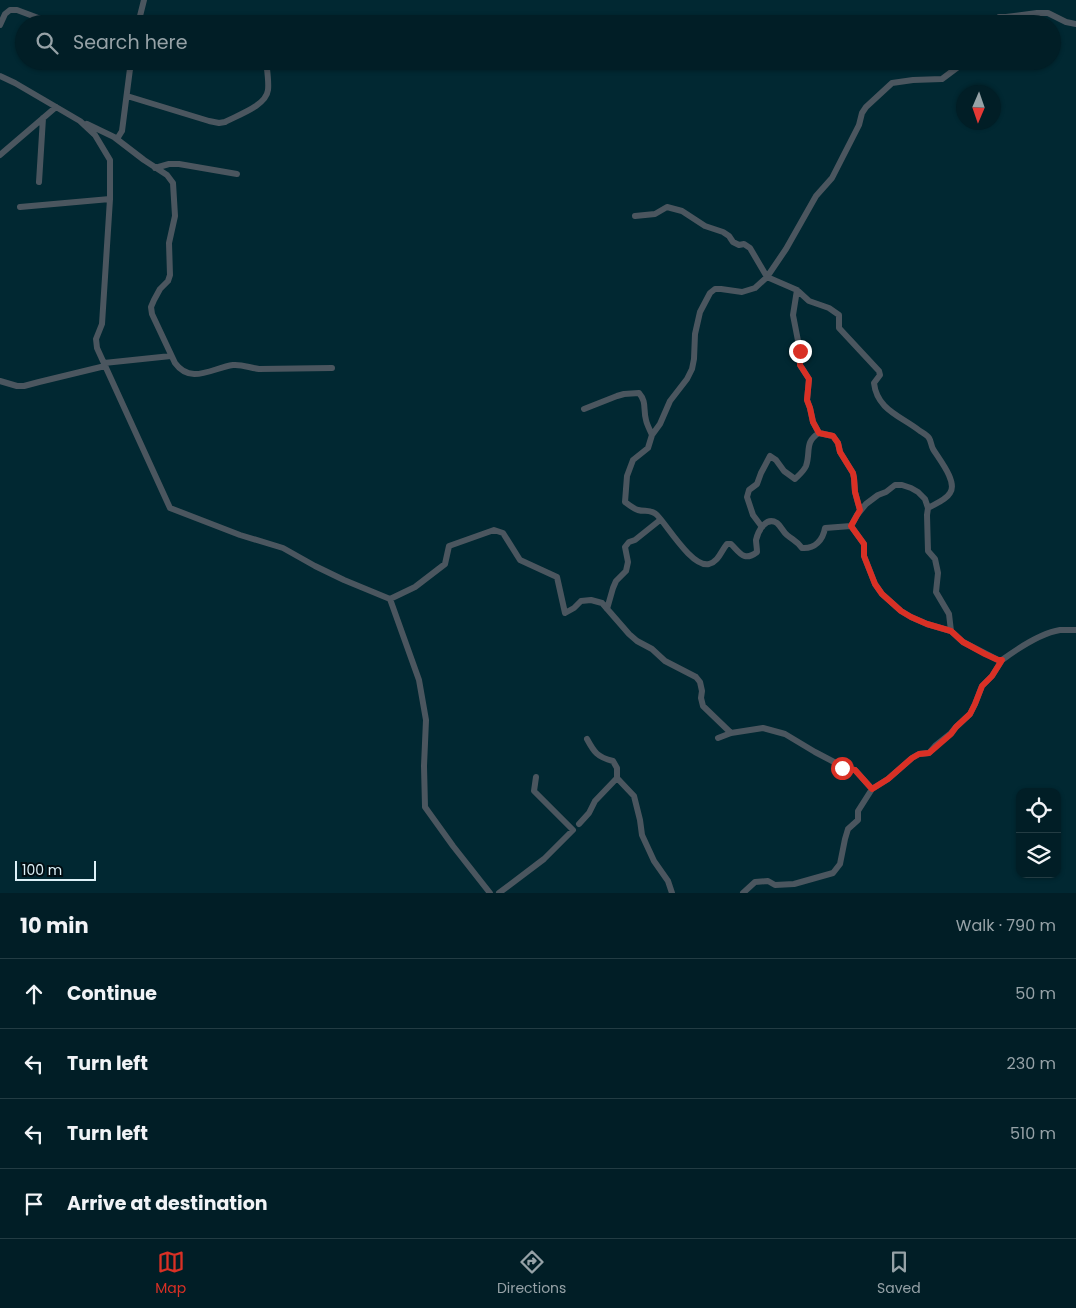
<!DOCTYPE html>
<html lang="en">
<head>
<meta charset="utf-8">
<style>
	:root { --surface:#011e26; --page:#0b272e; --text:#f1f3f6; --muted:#96a2a7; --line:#233c43; --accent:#d93025 }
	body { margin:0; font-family:Poppins,sans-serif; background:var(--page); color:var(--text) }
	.controls { position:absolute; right:15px; bottom:15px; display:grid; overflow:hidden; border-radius:10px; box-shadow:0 1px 4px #0004 }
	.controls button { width:45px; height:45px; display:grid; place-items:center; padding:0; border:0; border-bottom:1px solid var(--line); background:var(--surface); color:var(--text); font:25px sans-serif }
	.compass { position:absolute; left:956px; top:85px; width:45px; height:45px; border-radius:50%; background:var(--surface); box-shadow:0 1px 4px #0004; rotate:182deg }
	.scale { position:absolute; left:15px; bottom:12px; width:81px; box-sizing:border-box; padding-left:5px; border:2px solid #ddf1f8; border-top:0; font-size:14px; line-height:18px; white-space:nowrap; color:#ddf1f8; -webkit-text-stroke:4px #020e13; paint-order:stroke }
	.stop { position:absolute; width:15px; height:15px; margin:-11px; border:4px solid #d93025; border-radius:50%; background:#fff }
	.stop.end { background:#d93025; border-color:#fff; box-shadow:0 1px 5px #0008 }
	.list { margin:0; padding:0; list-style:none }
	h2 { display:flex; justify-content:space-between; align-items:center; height:65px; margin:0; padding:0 20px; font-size:21px }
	h2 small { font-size:16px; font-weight:400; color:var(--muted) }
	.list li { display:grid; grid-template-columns:32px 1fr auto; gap:15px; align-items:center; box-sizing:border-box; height:70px; padding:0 20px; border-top:1px solid var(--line) }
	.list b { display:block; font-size:19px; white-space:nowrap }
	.list em { font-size:16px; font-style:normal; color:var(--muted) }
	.icon { flex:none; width:28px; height:28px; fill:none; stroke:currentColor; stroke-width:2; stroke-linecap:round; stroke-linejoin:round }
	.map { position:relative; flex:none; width:1076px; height:893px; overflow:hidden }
	.search { position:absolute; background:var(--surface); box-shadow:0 1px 4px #0004; left:15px; right:15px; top:15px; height:55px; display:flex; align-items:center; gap:12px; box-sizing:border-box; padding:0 18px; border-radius:28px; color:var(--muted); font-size:19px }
	.sheet { height:345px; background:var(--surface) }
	nav { display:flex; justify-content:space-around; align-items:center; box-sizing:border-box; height:70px; border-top:1px solid var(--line); background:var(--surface); font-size:14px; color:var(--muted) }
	nav a { display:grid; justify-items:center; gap:2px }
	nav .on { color:var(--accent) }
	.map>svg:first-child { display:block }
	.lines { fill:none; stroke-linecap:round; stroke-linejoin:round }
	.minor { stroke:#4b565f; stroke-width:6 }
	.route { stroke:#d93025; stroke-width:6 }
</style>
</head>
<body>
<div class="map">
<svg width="1076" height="893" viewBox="0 0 1076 893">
	<rect width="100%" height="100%" fill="#012832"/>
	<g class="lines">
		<path class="minor" d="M138 24 144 0
			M993 24 999 17H1006L1037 13H1048L1066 22 1076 24
			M0 25 5 14 10 10H17L41 19
			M112 61 131 68
			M966 61 942 79 913 80 892 83 866 107 862 113 859 125 832 178 816 196 786 249 767 277 755 288 742 292 721 289H715L710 293 700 312 695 334 694 359 692 369 687 379 670 401 660 424 652 435 648 448 633 460 627 476 625 502C629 505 634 509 638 510 645 512 651 509 657 515 667 525 692 568 709 564 719 561 721 551 727 544H731C740 553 744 562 757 552 757 548 756 543 756 540 758 531 766 516 777 523 781 526 783 532 787 535 793 540 797 541 802 548 815 549 823 540 825 528L851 526 864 544V556L875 584 882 594 891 602 901 611 911 617 927 624 951 631 963 642 998 660H1002C1017 649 1041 633 1060 630 1065 630 1071 630 1076 630
			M0 76 15 83 80 121 95 135 110 160V199L102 324 96 339 97 348 170 508 240 535 283 548 315 566 344 580 390 599
			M127 96 209 121 219 123 225 122C238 115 266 106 268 90 269 81 267 70 266 61
			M87 124 114 137 144 160 167 175 173 183 175 216 169 243 170 275 168 281 160 289 154 300 151 307 152 314 175 363C191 385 212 368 233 365 242 364 250 368 259 369L332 368
			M117 139 122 131 131 61
			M0 155 56 107
			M155 168 169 164H179L237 174
			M39 182 43 118
			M20 207 110 199
			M635 216 655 214 667 207 682 211 705 226 723 232 729 236 733 242 739 245 744 244 750 248 767 277 797 290 809 301 829 308 839 315V328L879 371 880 375 874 383C877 410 901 416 920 431 923 433 927 435 929 438 931 441 931 445 933 449 939 459 958 482 950 493 946 500 935 504 928 508
			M797 290 793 315 800 351V365L809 379 807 400 810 408 813 422 819 433
			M104 363 171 356
			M0 381 17 386H24L39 382 105 366
			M584 409 617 396 624 394 639 393C647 402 643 410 646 420 647 425 650 430 652 435
			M851 526 857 515 866 504 878 495 886 492 895 485H902L911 488 918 492 925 499 928 508 927 515 928 551 935 559 938 573 936 592 949 614 951 631
			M762 527 753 515 747 497 749 490 757 484 761 473 770 456 776 460 784 471 795 479C799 475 804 471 806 466 811 452 804 442 819 433L833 436 838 443 840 452 853 473 854 478 855 492 860 510
			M607 609 613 588 616 581 626 571 628 562 625 547 629 542 635 540 660 520
			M718 738 731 733 763 728 785 734 815 752 834 762 842 768 855 770 872 789
			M587 739C594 752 597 757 613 761L617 768V778L634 796 640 820 642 835 654 861 668 881 672 893
			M579 824 589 813 595 801 617 778
			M490 893 453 846 425 807 424 766 426 720 419 680 390 599 415 587 445 564 449 546 494 530 503 533 520 560 557 577 565 613 574 608 581 601 591 600 602 603 629 634 637 641 652 649 665 661 696 677 700 682 702 691 701 698 703 706 731 733
			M499 893 544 859 573 830 534 791 536 777
			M743 893 755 882 768 881 775 885 794 884 833 873 840 864 845 839 848 829 858 820V811L872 789 888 779 912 758 919 754 929 753 936 745 951 733 956 727 970 714 975 704 982 686 992 676 1002 660"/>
	</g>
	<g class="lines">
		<path class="route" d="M800 351V365L809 379 807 400 810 408 813 422 819 433 833 436 838 443 840 452 853 473 854 478 855 492 860 510 851 526 864 544V556L875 584 882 594 901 611 911 617 927 624 951 631 963 642 985 654 998 660H1002L992 676 982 686 975 704 970 714 956 727 951 734 929 753 919 754 912 758 888 779 872 789 855 770 842 768"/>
	</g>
</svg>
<div class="controls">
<button><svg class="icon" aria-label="locate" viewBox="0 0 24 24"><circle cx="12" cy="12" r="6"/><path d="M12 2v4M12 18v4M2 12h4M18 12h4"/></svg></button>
<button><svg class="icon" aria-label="layers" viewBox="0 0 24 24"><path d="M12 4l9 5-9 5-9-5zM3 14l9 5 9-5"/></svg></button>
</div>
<svg class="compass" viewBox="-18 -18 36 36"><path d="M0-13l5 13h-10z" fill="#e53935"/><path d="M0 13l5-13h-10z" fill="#96a2a7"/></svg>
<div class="scale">100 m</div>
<div class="stop" style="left:842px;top:768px"></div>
<div class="stop end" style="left:800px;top:351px"></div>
<div class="search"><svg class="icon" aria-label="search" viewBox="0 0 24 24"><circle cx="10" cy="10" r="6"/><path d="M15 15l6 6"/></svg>Search here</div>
</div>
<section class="sheet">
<h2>10 min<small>Walk · 790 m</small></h2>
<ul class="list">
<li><svg class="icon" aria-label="ahead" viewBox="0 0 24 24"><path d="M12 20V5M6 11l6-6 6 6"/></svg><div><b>Continue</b></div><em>50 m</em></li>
<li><svg class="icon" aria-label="left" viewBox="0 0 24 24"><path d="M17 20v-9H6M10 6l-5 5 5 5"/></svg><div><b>Turn left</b></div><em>230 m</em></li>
<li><svg class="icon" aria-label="left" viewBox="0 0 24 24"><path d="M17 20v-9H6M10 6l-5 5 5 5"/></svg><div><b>Turn left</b></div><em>510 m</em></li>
<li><svg class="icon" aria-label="arrive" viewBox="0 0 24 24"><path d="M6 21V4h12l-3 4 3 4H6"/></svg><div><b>Arrive at destination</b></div></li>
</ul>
</section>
<nav>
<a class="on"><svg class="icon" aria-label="map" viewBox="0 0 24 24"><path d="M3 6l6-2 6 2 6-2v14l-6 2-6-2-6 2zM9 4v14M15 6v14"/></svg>Map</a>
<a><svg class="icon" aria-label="directions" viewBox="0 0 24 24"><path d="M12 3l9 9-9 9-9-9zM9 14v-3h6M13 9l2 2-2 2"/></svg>Directions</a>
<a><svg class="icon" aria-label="saved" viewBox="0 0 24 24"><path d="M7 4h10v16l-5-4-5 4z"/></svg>Saved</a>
</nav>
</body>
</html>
